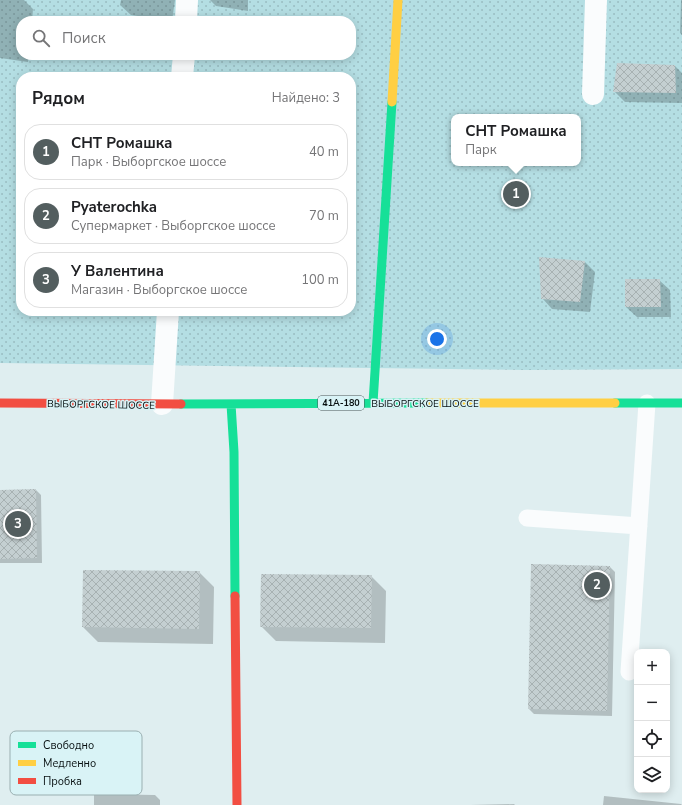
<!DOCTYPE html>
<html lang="ru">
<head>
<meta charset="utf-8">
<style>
	:root { --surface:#fff; --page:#f2f2f2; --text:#202124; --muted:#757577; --line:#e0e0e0; --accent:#535e5f }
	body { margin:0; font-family:"Nunito Sans",sans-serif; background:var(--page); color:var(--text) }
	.controls { position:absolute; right:12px; bottom:12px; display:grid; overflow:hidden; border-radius:8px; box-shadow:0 2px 10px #0003 }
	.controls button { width:36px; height:36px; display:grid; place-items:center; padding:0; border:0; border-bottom:1px solid var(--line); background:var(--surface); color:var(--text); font:20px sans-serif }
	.you { position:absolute; left:437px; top:339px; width:14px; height:14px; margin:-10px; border:3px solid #fff; border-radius:50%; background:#1a73e8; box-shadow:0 0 0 6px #1a73e833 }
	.badge { display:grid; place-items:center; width:26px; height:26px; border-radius:50%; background:var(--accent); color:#fff; font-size:13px; font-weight:700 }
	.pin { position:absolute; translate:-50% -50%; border:2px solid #fff; box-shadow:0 1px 4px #0006 }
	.popup { position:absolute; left:451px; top:114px; width:130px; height:52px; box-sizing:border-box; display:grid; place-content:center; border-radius:8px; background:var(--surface); filter:drop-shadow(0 1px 3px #0005); font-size:13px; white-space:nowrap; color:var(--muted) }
	.popup b { font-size:15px; color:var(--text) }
	.popup::after { content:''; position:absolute; left:50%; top:100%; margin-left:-8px; border:8px solid transparent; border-top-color:var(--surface) }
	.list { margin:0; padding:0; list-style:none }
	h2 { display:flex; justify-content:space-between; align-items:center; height:52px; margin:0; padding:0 16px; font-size:17px }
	h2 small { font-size:13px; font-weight:400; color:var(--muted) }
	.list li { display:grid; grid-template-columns:26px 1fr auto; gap:12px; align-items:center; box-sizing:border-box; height:56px; margin:0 8px 8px; padding:0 8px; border:1px solid var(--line); border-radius:16px }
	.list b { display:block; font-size:15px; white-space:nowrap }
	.list p { margin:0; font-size:13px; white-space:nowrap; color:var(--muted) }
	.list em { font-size:13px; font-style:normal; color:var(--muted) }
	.icon { flex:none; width:22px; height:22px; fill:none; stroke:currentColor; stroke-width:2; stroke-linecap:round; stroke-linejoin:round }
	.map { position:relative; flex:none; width:682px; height:805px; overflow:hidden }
	.search { position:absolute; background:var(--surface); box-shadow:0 2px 10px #0003; left:16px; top:16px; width:340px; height:44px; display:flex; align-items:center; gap:10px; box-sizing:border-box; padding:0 14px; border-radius:16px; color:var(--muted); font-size:15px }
	.panel { position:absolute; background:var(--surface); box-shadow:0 2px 10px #0003; left:16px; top:72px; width:340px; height:244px; border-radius:16px }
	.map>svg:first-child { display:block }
	.grass { fill:url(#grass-dots); fill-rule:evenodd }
	.shadow { fill:#0003 }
	.building { fill:url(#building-cross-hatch) }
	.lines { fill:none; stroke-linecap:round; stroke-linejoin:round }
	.lane { stroke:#fafcfd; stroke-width:17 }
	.street { stroke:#fafcfd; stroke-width:22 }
	.fast { stroke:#16e098; stroke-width:9 }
	.slow { stroke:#ffcf43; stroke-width:9 }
	.jam { stroke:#f24e42; stroke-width:9 }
	.labels { text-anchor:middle; stroke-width:3; stroke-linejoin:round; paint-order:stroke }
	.shield { fill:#d9f3f6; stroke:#475456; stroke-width:1 }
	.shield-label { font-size:9px; font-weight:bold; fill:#081011 }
	.street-label { font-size:10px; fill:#081011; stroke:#d9f3f6 }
	.key { fill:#d9f3f6; stroke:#9aafb1; stroke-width:1 }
	.key-label { font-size:11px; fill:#081011 }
</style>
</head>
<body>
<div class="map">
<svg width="682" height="805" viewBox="0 0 682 805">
	<defs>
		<pattern id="grass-dots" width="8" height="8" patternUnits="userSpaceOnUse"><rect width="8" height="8" fill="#b4dee3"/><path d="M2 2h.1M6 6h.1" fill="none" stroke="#99bdc2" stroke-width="1.8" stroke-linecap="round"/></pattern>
		<pattern id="building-cross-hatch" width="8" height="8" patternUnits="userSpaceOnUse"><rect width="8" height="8" fill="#c4cfd1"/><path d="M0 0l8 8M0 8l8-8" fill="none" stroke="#a7b1b2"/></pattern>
	</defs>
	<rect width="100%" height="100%" fill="#dfeef0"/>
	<path class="grass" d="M0 0H682V369L526 370 0 363ZM21 21H351V55H21ZM21 77H351V311H21ZM454 117H578V163H454Z"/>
	<path class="shadow" d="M0 0H24L33 9 32 21H21V55H29L28 62 0 58Z
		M121 0H175L172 21 131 15 120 5Z
		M210 0H248V11L216 6Z
		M681 0H682V35L680 33Z
		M675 66 682 73V103L625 102 615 92Z
		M585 262 595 272 590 312 552 309 542 298Z
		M659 280 670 290 671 317H637L626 307Z
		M36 490 41 495 42 563H0V491Z
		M610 567 615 572 612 716 534 714 529 709Z
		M199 572 214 587 213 644 98 642 83 627Z
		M371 576 386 591 385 643 276 641 261 626Z
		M94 794 155 795 160 800V805H94Z
		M604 796 681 804 682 805H603Z
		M514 804 515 805H470Z"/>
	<path class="building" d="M617 63 675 65 676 93 613 92Z
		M539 257 585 261 580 302 541 299Z
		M625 279H660L661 307H625Z
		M36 489 37 558 0 559V490Z
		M531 564 610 566 607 711 528 709Z
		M83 570 200 571 199 629 82 627Z
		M261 574 372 575 371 628 260 627Z"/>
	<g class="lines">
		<path class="lane" d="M527 518 639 526
			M629 672 647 403"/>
		<path class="street" d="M186 21 187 0
			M182 77 184 55
			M593 94 596 0
			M162 404 168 311"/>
		<path class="fast" d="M373 403 392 102
			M615 403H682
			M181 404 427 403
			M231 404 234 452 235 596"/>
		<path class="slow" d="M392 102 398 0
			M427 403H615"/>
		<path class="jam" d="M0 403 181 404
			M235 596 237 805"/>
	</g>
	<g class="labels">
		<rect class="shield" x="318" y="396" width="46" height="14" rx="3"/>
		<g class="shield-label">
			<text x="341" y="406">41А-180</text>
		</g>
		<g class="street-label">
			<text x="425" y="407">ВЫБОРГСКОЕ ШОССЕ</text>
			<text transform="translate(101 404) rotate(1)" y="4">ВЫБОРГСКОЕ ШОССЕ</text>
		</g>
	</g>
	<rect x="10" y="731" width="132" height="64" rx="6" class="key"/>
	<rect x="18" y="742" width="18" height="6" fill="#16e098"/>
	<rect x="18" y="760" width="18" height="6" fill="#ffcf43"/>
	<rect x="18" y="778" width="18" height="6" fill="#f24e42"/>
	<g class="key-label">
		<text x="43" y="749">Свободно</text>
		<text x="43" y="767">Медленно</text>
		<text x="43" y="785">Пробка</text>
	</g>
</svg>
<div class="controls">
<button>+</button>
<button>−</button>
<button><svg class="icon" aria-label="locate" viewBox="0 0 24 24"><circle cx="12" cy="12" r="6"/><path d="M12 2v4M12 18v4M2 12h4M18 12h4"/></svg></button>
<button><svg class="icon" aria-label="layers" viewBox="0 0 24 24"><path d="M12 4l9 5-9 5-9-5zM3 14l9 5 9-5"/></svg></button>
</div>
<div class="you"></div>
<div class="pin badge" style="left:516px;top:194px">1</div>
<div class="popup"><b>СНТ Ромашка</b>Парк</div>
<div class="pin badge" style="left:597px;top:585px">2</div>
<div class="pin badge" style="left:18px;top:524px">3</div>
<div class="search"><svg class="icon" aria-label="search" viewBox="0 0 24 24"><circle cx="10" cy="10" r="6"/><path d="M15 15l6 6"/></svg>Поиск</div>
<section class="panel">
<h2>Рядом<small>Найдено: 3</small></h2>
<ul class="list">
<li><span class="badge">1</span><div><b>СНТ Ромашка</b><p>Парк · Выборгское шоссе</p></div><em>40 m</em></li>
<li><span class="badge">2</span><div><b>Pyaterochka</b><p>Супермаркет · Выборгское шоссе</p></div><em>70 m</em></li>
<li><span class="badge">3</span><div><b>У Валентина</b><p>Магазин · Выборгское шоссе</p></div><em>100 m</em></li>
</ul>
</section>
</div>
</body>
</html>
